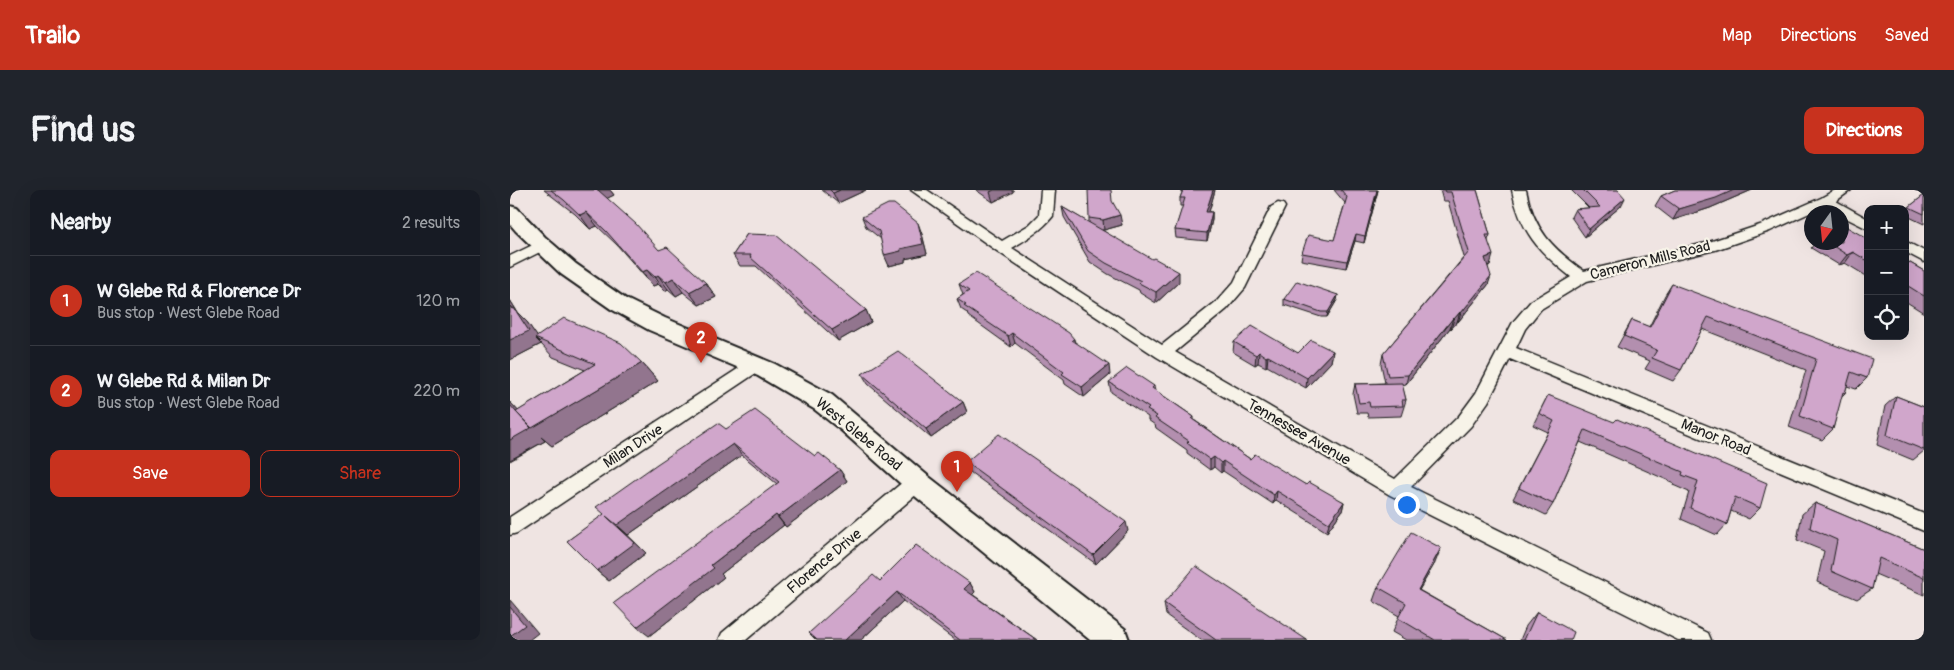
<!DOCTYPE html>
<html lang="en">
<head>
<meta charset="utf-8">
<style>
	:root { --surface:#171b24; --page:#20242c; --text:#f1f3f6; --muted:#9ea1a6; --line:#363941; --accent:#c8321e }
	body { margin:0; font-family:Pangolin,sans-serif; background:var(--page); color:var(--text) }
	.controls { position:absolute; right:15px; top:15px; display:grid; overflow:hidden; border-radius:10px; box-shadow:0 5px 20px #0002 }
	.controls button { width:45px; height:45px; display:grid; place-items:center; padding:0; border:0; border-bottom:1px solid var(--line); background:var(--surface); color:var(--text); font:25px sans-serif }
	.compass { position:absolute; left:1294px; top:15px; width:45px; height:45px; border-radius:50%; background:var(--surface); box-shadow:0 5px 20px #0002; rotate:195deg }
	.you { position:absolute; left:896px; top:314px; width:18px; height:18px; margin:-12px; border:4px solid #fff; border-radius:50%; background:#1a73e8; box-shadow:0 0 0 8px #1a73e833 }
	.badge { display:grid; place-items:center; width:32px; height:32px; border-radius:50%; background:var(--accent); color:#fff; font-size:16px; font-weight:700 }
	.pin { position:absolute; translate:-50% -41px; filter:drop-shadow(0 1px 2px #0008) }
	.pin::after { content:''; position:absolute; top:26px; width:18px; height:15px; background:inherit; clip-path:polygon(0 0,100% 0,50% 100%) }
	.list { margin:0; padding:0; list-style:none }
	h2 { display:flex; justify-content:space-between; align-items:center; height:65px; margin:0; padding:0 20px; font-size:21px }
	h2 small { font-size:16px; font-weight:400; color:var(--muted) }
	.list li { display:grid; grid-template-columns:32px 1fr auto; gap:15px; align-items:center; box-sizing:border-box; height:90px; padding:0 20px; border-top:1px solid var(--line) }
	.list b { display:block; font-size:19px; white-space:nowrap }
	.list p { margin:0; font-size:16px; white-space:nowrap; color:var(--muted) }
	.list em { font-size:16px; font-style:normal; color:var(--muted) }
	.actions { display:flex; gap:10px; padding:15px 20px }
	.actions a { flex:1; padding:11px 0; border:1px solid var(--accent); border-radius:10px; text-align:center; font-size:18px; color:var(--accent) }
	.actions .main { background:var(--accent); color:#fff }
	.icon { flex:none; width:28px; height:28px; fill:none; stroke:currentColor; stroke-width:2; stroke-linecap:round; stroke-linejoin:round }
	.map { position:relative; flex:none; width:1414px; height:450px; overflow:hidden; border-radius:10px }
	header { display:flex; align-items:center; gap:30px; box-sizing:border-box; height:70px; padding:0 25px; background:var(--accent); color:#fff }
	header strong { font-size:24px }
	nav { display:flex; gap:28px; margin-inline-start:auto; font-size:18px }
	.intro { display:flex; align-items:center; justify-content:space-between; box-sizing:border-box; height:120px; padding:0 30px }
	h1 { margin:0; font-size:35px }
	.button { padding:12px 22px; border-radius:10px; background:var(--accent); color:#fff; font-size:18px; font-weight:700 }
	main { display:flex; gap:30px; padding:0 30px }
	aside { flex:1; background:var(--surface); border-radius:10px; box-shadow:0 5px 20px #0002 }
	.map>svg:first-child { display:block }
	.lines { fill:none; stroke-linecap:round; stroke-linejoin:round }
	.minor-casing { stroke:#1c1c1c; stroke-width:3 }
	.secondary-casing { stroke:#1c1c1c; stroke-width:4 }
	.minor { fill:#f7f3e8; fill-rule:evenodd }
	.secondary { fill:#f7f3e8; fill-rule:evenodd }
	.wall { fill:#b38faf; stroke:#1c1c1c }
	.shaded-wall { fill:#92748e; stroke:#1c1c1c }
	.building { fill:#d0a6cb; stroke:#1c1c1c }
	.labels { text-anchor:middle; stroke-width:4.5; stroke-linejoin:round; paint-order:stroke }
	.street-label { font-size:15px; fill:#1c1c1c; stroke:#f7f3e8 }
</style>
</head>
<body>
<header>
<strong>Trailo</strong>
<nav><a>Map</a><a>Directions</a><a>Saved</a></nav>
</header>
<div class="intro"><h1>Find us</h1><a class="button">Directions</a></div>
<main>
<aside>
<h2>Nearby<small>2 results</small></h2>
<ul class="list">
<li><span class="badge">1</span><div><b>W Glebe Rd &amp; Florence Dr</b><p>Bus stop · West Glebe Road</p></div><em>120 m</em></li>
<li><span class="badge">2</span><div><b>W Glebe Rd &amp; Milan Dr</b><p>Bus stop · West Glebe Road</p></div><em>220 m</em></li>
</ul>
<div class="actions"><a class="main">Save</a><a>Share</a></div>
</aside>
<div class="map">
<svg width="1414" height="450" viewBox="0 0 1414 450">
	<rect width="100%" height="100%" fill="#efe4e2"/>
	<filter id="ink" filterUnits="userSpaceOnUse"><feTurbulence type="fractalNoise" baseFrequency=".02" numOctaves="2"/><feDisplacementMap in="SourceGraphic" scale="10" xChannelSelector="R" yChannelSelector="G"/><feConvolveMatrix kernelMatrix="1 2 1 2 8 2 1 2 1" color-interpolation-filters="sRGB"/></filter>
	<g filter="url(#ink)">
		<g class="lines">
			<g class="minor-casing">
				<path id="minor" d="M401 0H417L492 51 519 35 529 25 531 0H545L543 26C532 40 517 49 502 58L652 155 707 111 724 92 761 17 768 13 773 14 775 17 735 98 717 119 665 162 885 289 949 226 966 203 1003 132 1021 111 1061 87C1029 62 1010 41 1002 0H1016C1024 40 1042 58 1074 81L1196 53 1250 35 1311 8 1325 0H1341L1326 11 1358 29V39L1332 26V22H1326L1315 16 1260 41 1205 60 1077 91 1031 119 1015 139 1006 158 1414 324V341L1000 169 978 212 961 236 901 297 1198 443 1201 450H1168L880 305 647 167 487 61Z
					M33 50 38 52 40 55 38 58 0 77V66Z
					M1395 51 1414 61V72L1395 62Z
					M246 169 252 171 254 175 252 179 7 343 0 345V327L240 171Z
					M407 284 414 286 416 292 414 298 236 450H209L212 443 400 286Z"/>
			</g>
			<g class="secondary-casing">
				<path id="secondary" d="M0 16 7 18 35 47 66 74 116 109 155 128 265 174 322 205 418 286 615 439 619 450H580L400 302 332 241 304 219 248 186 139 140 101 119 51 84 6 41 0 34Z"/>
			</g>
			<use href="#minor" class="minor"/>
			<use href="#secondary" class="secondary"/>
		</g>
		<path class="wall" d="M34 0H100L104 5 97 8 149 60 196 93 206 107 189 115 173 102 166 106 158 99 155 101 148 94 143 96 107 55 87 36 80 39 65 24Z
			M312 0H356L328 13Z
			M466 0H503V2L483 12Z
			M673 0H705L699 22H702V30L697 51 666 48 665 40 673 16H670V8Z
			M824 0H868L854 53 845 51 836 78 791 70 792 63 824 50 835 13Z
			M930 0H967L980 45 978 50 980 75 978 76V95L948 132H947L941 139 940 138 896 194 892 195 896 210 891 226 858 227 857 223H847L843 204 845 194 875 193 871 174 873 164 954 67 938 11H933Z
			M1061 0H1108L1111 16 1075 47 1061 27 1065 19 1079 18Z
			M1165 0H1242L1200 18 1163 30 1145 16 1151 6Z
			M1414 5V34L1395 25V21L1399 17Z
			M603 13 612 35 594 40H592L669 92 646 113 630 103 629 100 598 84 580 72 554 27 552 17 579 33V28Z
			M352 27 412 44 417 64 395 69V72L379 76 371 49 356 37Z
			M237 44 356 120 361 132 328 151 246 76H230L223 65Z
			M1358 49V87L1335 73 1329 75 1301 58 1306 52H1332Z
			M1395 70 1414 81V123L1395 111Z
			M449 94 564 149 565 153 600 185 574 207 555 194 554 190 505 153 501 157 458 126 457 123 451 119 447 109 453 105Z
			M1162 94 1357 188 1346 199 1337 196 1335 203 1331 207 1323 239 1312 250 1279 237 1296 180 1192 139 1171 180 1163 191 1135 179 1140 171 1107 157 1122 130 1139 137 1155 105Z
			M828 105 827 110 817 127H811L774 115V109Z
			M0 110 8 123 17 132 27 147 132 173 148 191 42 256 31 247 35 251 0 271V212L8 221 75 180 43 167 31 154 0 170Z
			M724 152 788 163 823 161 821 172 796 198 757 176 756 177 748 173 745 175 723 162Z
			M352 184 453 212 457 222 421 248 358 194Z
			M599 192 644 196 645 200 684 227V230L740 269 796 295 834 312 832 321 817 342 766 310 763 314 713 281 711 283 704 277 700 280 677 263V260L646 238 645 235 638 230V227L601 202Z
			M1038 205 1250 318 1239 329 1221 321 1217 334 1207 345 1171 329 1179 302 1163 295 1164 293 1070 252 1043 314 1036 325 1003 309 1038 242 1023 235Z
			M1386 206 1414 217V261L1403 270 1367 255 1375 216Z
			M216 239 305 266 330 280 337 291 276 337 274 335 211 384 214 387 139 446 267 294 232 265 118 345 108 336 136 363 99 391 87 381 57 351Z
			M456 272 618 341 586 374 460 282Z
			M1305 313 1414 359V405L1365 384 1362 399 1347 409 1307 392 1314 361 1287 350 1292 324Z
			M925 373 909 400 997 450H896L882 442 889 426 863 411 868 397Z
			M370 391 460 393 465 402 462 404 527 450H445L393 411 351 450H306L299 443Z
			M654 413 797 450H691L656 425Z
			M1027 422 1061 450H1010L1016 436Z"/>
		<path class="shaded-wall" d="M86 0H100L104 5 94 10Z
			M330 0H356L328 13 323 3Z
			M484 0H503V2L483 12 480 2Z
			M703 0H705L697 29 696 22Z
			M868 0 867 4 854 53 855 46Z
			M1224 0H1242L1200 18 1163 30 1169 19Z
			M1115 8 1111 16 1075 47 1079 39Z
			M76 22 87 36 80 39 70 25Z
			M702 22V30L697 51V43Z
			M610 25 612 35 594 40 593 30Z
			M408 33 412 44 417 64 395 69V72L379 76 374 65 390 59Z
			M846 44 845 51 836 78 837 71Z
			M1343 62 1335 73 1329 75 1337 65Z
			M983 65 980 75 972 78 975 68Z
			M137 80 148 94 143 96 132 82Z
			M669 82V92L646 113V102Z
			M148 85 158 99 155 101 145 87Z
			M981 86 978 95 948 132 951 123Z
			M163 88 173 102 166 106 156 92Z
			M196 93 206 107 189 115 179 102Z
			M828 105 827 110 817 127 818 122Z
			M0 110 8 123 17 132 29 149 25 148 31 154 0 170V150L2 119 0 116Z
			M356 120 361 132 328 151 322 140Z
			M950 122 947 132 941 139 944 129Z
			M943 128 940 138 896 194 898 185Z
			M502 143 505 153 501 157 498 146Z
			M823 161 821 172 796 198 797 188Z
			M749 162 748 173 745 175 746 165Z
			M758 166 757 176 756 177V167Z
			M132 173 148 191 42 256 31 247 35 251 0 270V212L23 237Z
			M599 175 600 185 574 207 572 197Z
			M453 212 457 222 421 248 416 239Z
			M223 254 232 265 118 345 108 336 136 363 99 391 87 381 96 326Z
			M704 267V277L700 280V270Z
			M713 271V281L711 283V273Z
			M330 280 337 291 276 337 268 327Z
			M767 301 766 310 763 314 764 305Z
			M834 312 832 321 817 342 819 333Z
			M266 325 274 335 211 384 214 387 139 446 127 437 201 375Z
			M616 332 618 341 586 374 583 365Z
			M931 358 925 373 901 414 908 400Z
			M460 393 465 402 459 408 454 399Z
			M387 402 393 411 351 450H335Z
			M0 410 28 443 19 450H0Z"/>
		<path class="building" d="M41 0H88L126 34 149 60 157 57 196 93 179 102 163 88 156 92 148 85 145 87 137 80 132 82 96 41 76 22 70 25 54 10Z
			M320 0H330L323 3Z
			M578 0H601L602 11 610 25 593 30 579 28Z
			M673 0H703L696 22H702L697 43 665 40 675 8H670Z
			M831 0H867L855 46 846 44 837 71 792 63 798 45 824 50 837 7Z
			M935 0H967L980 45H976L983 65 975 68 981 86 951 123 950 122 944 129 943 128 898 185 878 186 873 164 959 62 941 2H936Z
			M1073 0H1108L1115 8 1079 39 1065 19 1090 17Z
			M1165 0H1224L1206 8 1169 19 1151 6Z
			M1414 5V24L1399 17Z
			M378 14H384L408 33 413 54 390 59 391 61 374 65 369 41 352 27Z
			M552 17 642 69 644 68 669 82 646 102 629 93 631 91 596 73 578 61Z
			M1335 36 1358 49V71L1343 62 1337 65 1317 52H1332V37Z
			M237 44 266 45 356 120 322 140 240 67 241 65H223Z
			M1395 70 1414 81V106L1395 94Z
			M466 83 539 130 559 143 564 149 562 150 599 175 572 197 552 184 554 182 502 143 498 146 454 116 456 115 447 109 459 101 449 94Z
			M787 91 828 105 818 122H811L774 109Z
			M1162 94 1362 169 1357 188 1341 182 1335 203 1333 202 1323 239 1290 226 1306 169 1198 127 1171 180 1142 168 1147 160 1114 146 1122 130 1140 137Z
			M0 116 2 119 4 118 19 141 0 150Z
			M54 128 111 153 132 173 22 238 6 222 85 174 25 148Z
			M742 136 788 163 801 150 823 161 797 188 758 166 756 167 749 162 746 165 724 152Z
			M388 161 453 212 416 239 352 184Z
			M617 178 644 196 642 198 684 227 682 229 740 269 745 264 796 295 799 292 834 312 819 333 767 301 764 305 713 271 711 273 704 267 700 270 677 253 679 251 645 228 647 226 637 220 639 218 599 192Z
			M892 193 896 210H892L893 216 860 217 859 212 849 213 845 194Z
			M1038 205 1104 232 1107 229 1257 293 1250 318 1225 307 1217 334 1180 318 1188 291 1172 285 1173 282 1075 240 1043 314 1009 298 1044 231 1029 223Z
			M1386 206 1414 217V260L1377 245Z
			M0 215 6 222 21 238 0 250Z
			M245 220 305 266 309 263 330 280 268 327 266 325 201 375 204 378 127 437 104 413 269 292 223 254 107 335 96 326 125 353 87 381 57 351 94 324 86 317 147 274 208 233 216 239Z
			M489 244 616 332 583 365 456 272Z
			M1305 313 1414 359V388L1369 368 1362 399 1321 381 1327 350 1300 338Z
			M901 342 931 358 908 400 997 450H925L888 428 896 413 868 397Z
			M406 355 460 393 454 399 527 450H450L387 402 335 450H307L299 443 363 385 370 391Z
			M686 376 797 450H706L654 413Z
			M0 417 15 435 0 446Z
			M1027 422 1064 442 1061 450H1014Z"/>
	</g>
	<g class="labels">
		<g class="street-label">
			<text transform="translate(1140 70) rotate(-14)" y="5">Cameron Mills Road</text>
			<text transform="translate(789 242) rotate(30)" y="5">Tennessee Avenue</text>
			<text transform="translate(349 244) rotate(39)" y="5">West Glebe Road</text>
			<text transform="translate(1206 247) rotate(22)" y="5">Manor Road</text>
			<text transform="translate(123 256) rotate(-33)" y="5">Milan Drive</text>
			<text transform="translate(314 371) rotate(-40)" y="5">Florence Drive</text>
		</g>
	</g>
</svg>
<div class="controls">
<button>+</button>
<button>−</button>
<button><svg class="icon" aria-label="locate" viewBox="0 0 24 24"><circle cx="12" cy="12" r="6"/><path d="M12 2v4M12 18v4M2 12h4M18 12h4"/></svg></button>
</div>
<svg class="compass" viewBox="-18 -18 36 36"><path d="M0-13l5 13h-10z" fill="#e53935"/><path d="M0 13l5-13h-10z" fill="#9ea1a6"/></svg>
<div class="you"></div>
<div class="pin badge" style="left:447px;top:302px">1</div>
<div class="pin badge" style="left:191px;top:173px">2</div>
</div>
</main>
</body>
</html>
